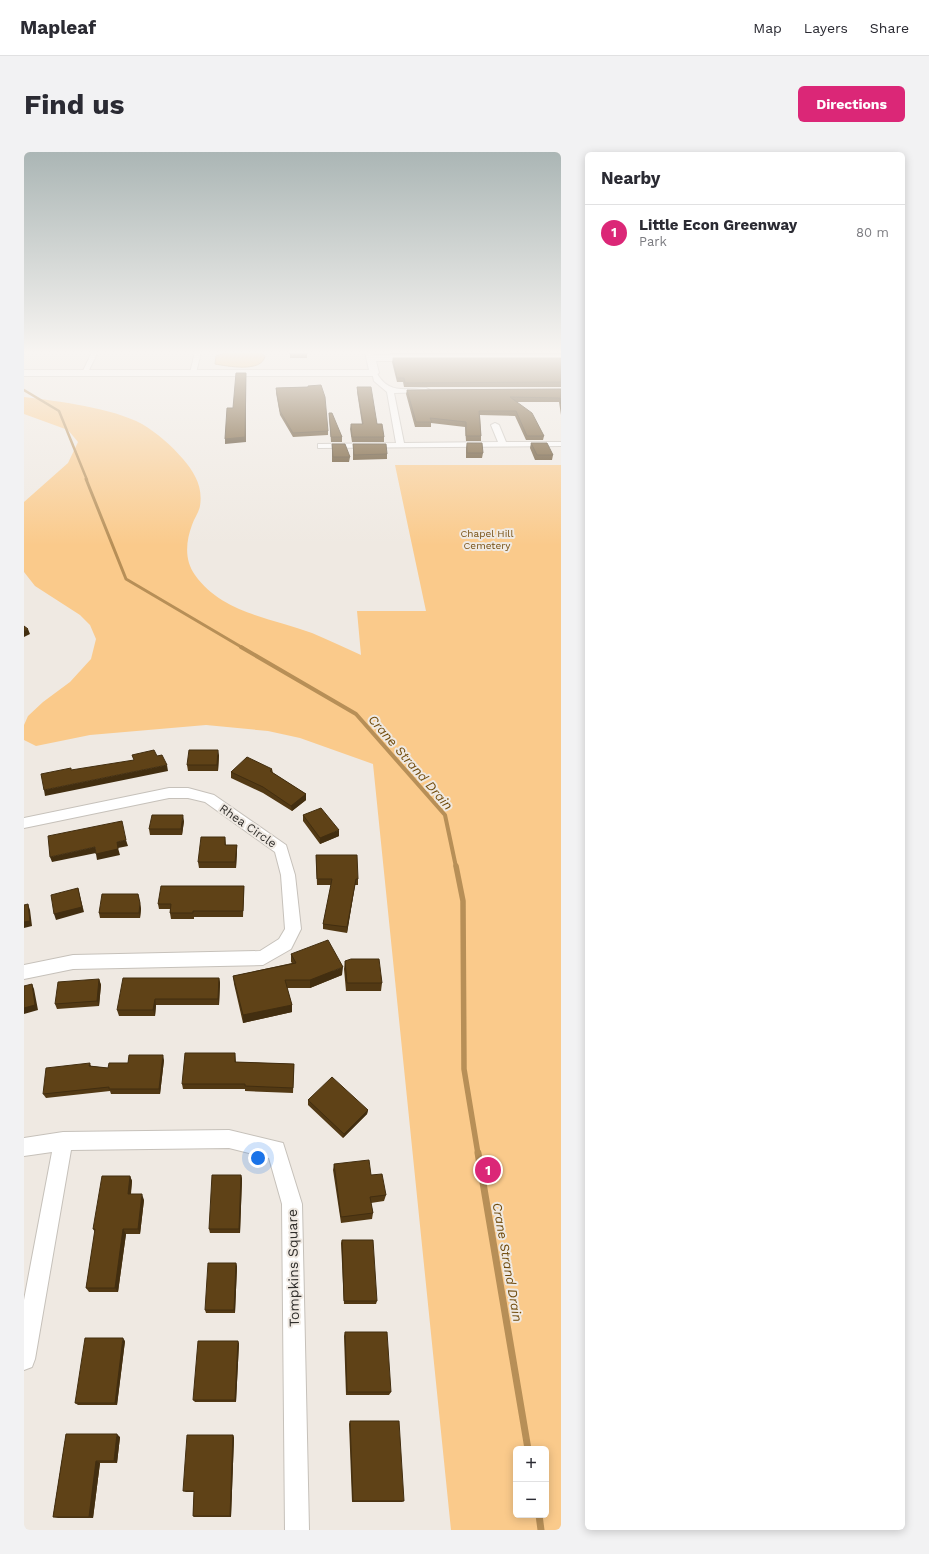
<!DOCTYPE html>
<html lang="en">
<head>
<meta charset="utf-8">
<style>
	:root { --surface:#fff; --page:#f2f2f3; --text:#2b2b33; --muted:#7c7c81; --line:#e1e1e2; --accent:#db2777 }
	body { margin:0; font-family:"Work Sans",sans-serif; background:var(--page); color:var(--text) }
	.controls { position:absolute; right:12px; bottom:12px; display:grid; overflow:hidden; border-radius:6px; box-shadow:0 2px 10px #0003 }
	.controls button { width:36px; height:36px; display:grid; place-items:center; padding:0; border:0; border-bottom:1px solid var(--line); background:var(--surface); color:var(--text); font:20px sans-serif }
	.you { position:absolute; left:234px; top:1006px; width:14px; height:14px; margin:-10px; border:3px solid #fff; border-radius:50%; background:#1a73e8; box-shadow:0 0 0 6px #1a73e833 }
	.badge { display:grid; place-items:center; width:26px; height:26px; border-radius:50%; background:var(--accent); color:#fff; font-size:13px; font-weight:700 }
	.pin { position:absolute; translate:-50% -50%; border:2px solid #fff; box-shadow:0 1px 4px #0006 }
	.list { margin:0; padding:0; list-style:none }
	h2 { display:flex; justify-content:space-between; align-items:center; height:52px; margin:0; padding:0 16px; font-size:17px }
	h2 small { font-size:13px; font-weight:400; color:var(--muted) }
	.list li { display:grid; grid-template-columns:26px 1fr auto; gap:12px; align-items:center; box-sizing:border-box; height:56px; padding:0 16px; border-top:1px solid var(--line) }
	.list b { display:block; font-size:15px; white-space:nowrap }
	.list p { margin:0; font-size:13px; white-space:nowrap; color:var(--muted) }
	.list em { font-size:13px; font-style:normal; color:var(--muted) }
	.map { position:relative; flex:none; width:537px; height:1378px; overflow:hidden; border-radius:6px }
	header { display:flex; align-items:center; gap:24px; box-sizing:border-box; height:56px; padding:0 20px; background:var(--surface); border-bottom:1px solid var(--line) }
	header strong { font-size:19px }
	nav { display:flex; gap:22px; margin-inline-start:auto; font-size:14px }
	.intro { display:flex; align-items:center; justify-content:space-between; box-sizing:border-box; height:96px; padding:0 24px }
	h1 { margin:0; font-size:28px }
	.button { padding:10px 18px; border-radius:6px; background:var(--accent); color:#fff; font-size:14px; font-weight:700 }
	main { display:flex; gap:24px; padding:0 24px }
	aside { flex:1; background:var(--surface); border-radius:6px; box-shadow:0 2px 10px #0003 }
	.map>svg:first-child { display:block }
	.green { fill:#faca8b; fill-rule:evenodd }
	.water { fill:#f1b869; stroke:#b78f57 }
	.lines { fill:none; stroke-linecap:round; stroke-linejoin:round }
	.stream-far4 { stroke:#b78f57; stroke-width:2.5 }
	.stream-far3 { stroke:#b78f57; stroke-width:3 }
	.stream-far2 { stroke:#b78f57; stroke-width:4 }
	.stream-far1 { stroke:#b78f57; stroke-width:5.5 }
	.stream { stroke:#b78f57; stroke-width:7 }
	.street-casing { stroke:#c6c1ba; stroke-width:2 }
	.secondary-casing { stroke:#c6c1ba; stroke-width:2 }
	.street { fill:#fff; fill-rule:evenodd }
	.secondary { fill:#fff; fill-rule:evenodd }
	.wall { fill:#523914 }
	.shaded-wall { fill:#422e10 }
	.building { fill:#5f4217; stroke:#422e10 }
	.labels { text-anchor:middle; stroke-width:4; stroke-linejoin:round; paint-order:stroke }
	.far-park-label { font-size:10px; fill:#754f13; stroke:#efe9e2 }
	.street-label { font-size:12px; fill:#312f2c; stroke:#efe9e2 }
	.water-label { font-size:13px; font-style:italic; fill:#704b0c; stroke:#efe9e2 }
	.near-street-label { font-size:14px; fill:#312f2c; stroke:#efe9e2 }
</style>
</head>
<body>
<header>
<strong>Mapleaf</strong>
<nav><a>Map</a><a>Layers</a><a>Share</a></nav>
</header>
<div class="intro"><h1>Find us</h1><a class="button">Directions</a></div>
<main>
<div class="map">
<svg width="537" height="1378" viewBox="0 0 537 1378">
	<rect width="100%" height="100%" fill="#efe9e2"/>
	<path class="green" d="M0 245C33 249 89 256 118 272 133 281 148 294 159 307 171 321 179 335 176 354 175 360 170 367 168 373 162 389 160 408 171 423 198 461 247 466 288 481 305 488 321 496 337 503L333 459H402L371 313H537V1378H427L349 612 276 586 244 579 182 573 66 583 12 594 0 588V573L4 564 19 550 46 530 67 507 72 487 66 473 56 463 11 434 0 420V350L44 311 54 290 44 278 0 262ZM492 1297H522V1363H492Z"/>
	<path class="water" d="M214 200H236L241 204C238 221 203 214 191 212L192 204 201 201Z"/>
	<g class="lines">
		<path class="stream-far4" d="M0 238 35 259 63 328"/>
		<path class="stream-far3" d="M62 327 102 427 219 496"/>
		<path class="stream-far2" d="M217 495 332 562 421 663 432 715"/>
		<path class="stream-far1" d="M432 714 439 749 440 917 454 1002"/>
		<path class="stream" d="M454 1001 504 1297
			M515 1363 517 1378"/>
		<g class="street-casing">
			<path id="street" d="M68 200H74L63 222H59L58 221Z
				M171 200H177L172 221 169 223 166 221Z
				M348 220H352C364 242 380 237 402 236L406 238 402 240 370 241 380 291 474 290 467 273 471 271 475 273 482 290H537V294L294 296V292H297L372 291 363 240 350 229Z
				M145 636H164L190 643 262 693 271 723 277 777 267 797 239 813 49 817 0 827V813L49 803 236 799 255 787 261 777 257 723 251 700 181 650 164 646H145L0 676V666Z
				M205 978 259 991 278 1052 285 1378H261L258 1052 245 1006 205 996 47 998 11 1207 8 1215 0 1218V1148L28 1000 0 1004V986L39 980Z"/>
		</g>
		<g class="secondary-casing">
			<path id="secondary" d="M341 200H349L350 203H537V209H352L355 221 350 224H0V218H345Z"/>
		</g>
		<use href="#street" class="street"/>
		<use href="#secondary" class="secondary"/>
	</g>
	<path class="wall" d="M266 200H283V206H266Z
		M366 200H537V202H366Z
		M369 206H537V235H380L379 230H373L368 210Z
		M284 234 304 279V283L269 285 256 263 252 241V236L284 235Z
		M333 235 360 285V290H328L326 277 327 272H338L333 240Z
		M537 237V263L535 250H492L520 284 519 288H502L491 264 456 263 457 284V289H442L441 275 407 271V275H391L382 242 383 238Z
		M305 261 318 285V290H307Z
		M443 291 459 301 458 306H442V296Z
		M507 291 529 303 528 308H511L506 296Z
		M308 292 326 305 325 310H308Z
		M329 292 363 302V307L329 308Z
		M195 603 194 619H164L163 613Z
		M248 617 249 621 282 642V648L268 659 239 641 207 626V620Z
		M279 663 315 684 296 692 279 669Z
		M160 669 158 683H126L125 677Z
		M201 685 202 693H213V699L212 716H175L174 710Z
		M292 703 334 727V733H331L323 781 299 777V772L307 733H293Z
		M220 734V740L219 765H170V767H147L146 761V757H135L134 752Z
		M114 742 117 757 116 766H76L75 761Z
		M267 802 318 823 286 836H263L268 853V860L219 871 210 832 209 824 268 811 267 810Z
		M321 809 358 831 357 839H322L320 817Z
		M195 826 196 831 195 853H132L131 864H95L93 858Z
		M75 827 77 833 75 854 33 857 31 852Z
		M211 901 212 910 270 912 269 941 221 939V937H159L158 932Z
		M140 908 136 942H87L86 939 22 946 19 942 66 911 67 914 84 916 104 911Z
		M284 948 344 958 343 962 319 986 284 953Z
		M310 1012 347 1023 362 1043 360 1049 347 1051 349 1061 348 1067 317 1071 309 1018Z
		M217 1023 218 1027 216 1081H186L185 1077Z
		M106 1024 108 1029 107 1042 120 1048 116 1082H102L94 1140H65L62 1136 71 1080 69 1077Z
		M318 1088 353 1149 352 1152H320L317 1091Z
		M212 1111 213 1115 211 1161H182L181 1158Z
		M321 1180 367 1240 365 1243H322L320 1184Z
		M101 1189 93 1253H54L51 1251Z
		M215 1191 212 1250H171L169 1248Z
		M326 1269 380 1349 378 1350H328L325 1272Z
		M42 1282 96 1285 93 1311H76L69 1366H34L29 1365Z
		M209 1283 210 1286 207 1365H170L169 1364 170 1340H162L159 1339Z"/>
	<path class="shaded-wall" d="M222 221V290L201 292V287Z
		M4 477 6 482 0 485V479Z
		M194 598 195 603 194 619 193 613Z
		M143 613 144 619 21 644 20 638Z
		M282 642V648L268 659 267 654Z
		M159 663 160 669 158 683 157 677Z
		M315 678V684L296 692V686Z
		M102 688 104 694 94 696 96 703 73 708 72 702 93 690Z
		M213 693V699L212 716 211 710Z
		M71 695 72 701 28 710 26 705Z
		M332 727 323 781V775Z
		M54 736 60 760 32 768 30 762Z
		M116 751 117 757 116 766 115 761Z
		M4 752 6 758 8 774 0 776V770Z
		M319 815 318 823 286 836V828Z
		M195 826 196 831 195 853 194 847Z
		M75 827 77 833 75 854 73 849Z
		M8 832 10 837 14 858 0 862V856Z
		M131 847 132 853 131 864 129 858Z
		M268 853V860L219 871V863Z
		M139 903 140 908 136 942 135 937Z
		M344 958 343 962 319 986 320 982Z
		M217 1023 218 1027 216 1081 215 1077Z
		M106 1024 108 1029 106 1048 104 1042Z
		M118 1042 120 1048 116 1082 114 1077Z
		M99 1077 102 1082 94 1140 91 1136Z
		M212 1111 213 1115 211 1161 210 1158Z
		M99 1186 101 1189 93 1253 91 1251Z
		M214 1189 215 1191 212 1250 211 1248Z
		M93 1282 96 1285 93 1311 90 1309Z
		M209 1283 210 1286 207 1365 206 1364Z
		M72 1309 76 1311 69 1366 65 1365Z"/>
	<path class="building" d="M266 200H283V202H266Z
		M369 206H537V230L381 231 380 226H373Z
		M212 221H222L221 285 201 287 203 256H209Z
		M297 233 301 245 304 279 269 281 256 259 252 236 284 235V234Z
		M333 235H347L353 272H358L360 285H328L327 272H339Z
		M537 237V252L536 246 486 245 508 261 520 284H503L492 259H455L457 284H442V270L406 266 408 270H392L383 238Z
		M305 261H308L318 285H307Z
		M443 291H458L459 301H443Z
		M507 291H523L529 303H513Z
		M308 292H321L326 305H309Z
		M329 292H362L363 302 330 303Z
		M0 474 4 477 0 479Z
		M130 598 133 604 138 603 143 613 20 638 17 622 47 616V618L110 608 108 603Z
		M165 598H194L193 613H163Z
		M223 605 248 617 246 619 282 642 267 654 239 635 207 620Z
		M297 656 315 678 296 686 279 663Z
		M128 663H159L157 677H125Z
		M98 669 102 688 93 690 94 697 72 702 71 695 26 705 24 684Z
		M177 685H201V693H213L211 710H174Z
		M292 703H333L334 727H332L323 775 299 772 308 727H293Z
		M137 734H220L219 759H169V761H146L147 752H134Z
		M54 736 58 755 30 762 27 743Z
		M78 742H114L116 751 115 761H75Z
		M4 752 6 769 0 770V753Z
		M304 788 319 815 286 828H261L268 853 219 863 209 824 272 811 267 802Z
		M327 807H355L358 831H323L321 809Z
		M99 826H195L194 847H131L129 858H93Z
		M75 827 73 849 31 852 34 830Z
		M8 832 11 853 0 856V834Z
		M161 901H211V910L270 912 269 936 221 934V932H158Z
		M105 903H139L135 937H85V935L19 942 22 916 66 911 65 914 84 916 85 911H104Z
		M308 925 344 958 320 982 284 948Z
		M345 1008 347 1023 358 1022 362 1043 346 1045 349 1061 317 1065 310 1012Z
		M188 1023H217L215 1077H185Z
		M78 1024H106L104 1042H118L114 1077H99L91 1136H62L71 1077H69Z
		M318 1088H349L353 1149H320Z
		M184 1111H212L210 1158H181Z
		M321 1180H363L367 1240H323Z
		M61 1186H99L91 1251H51Z
		M174 1189H214L211 1248H169Z
		M326 1269H375L380 1349H329Z
		M42 1282H93L90 1309H72L65 1365H29Z
		M163 1283H209L206 1364H169L170 1339H159Z"/>
	<linearGradient id="sky" x2="0" y2="1"><stop stop-color="#abb6b5"/><stop offset="0.51" stop-color="#f8f5f2"/><stop offset="1" stop-color="#f8f5f2" stop-opacity="0"/></linearGradient>
	<rect width="537" height="393" fill="url(#sky)"/>
	<g class="labels">
		<g class="far-park-label">
			<text x="463" y="385">Chapel Hill<tspan x="463" dy="12">Cemetery</tspan></text>
		</g>
		<g class="street-label">
			<text transform="translate(224 674) rotate(35)" y="4">Rhea Circle</text>
		</g>
		<g class="water-label">
			<text transform="translate(387 610) rotate(49)" y="5">Crane Strand Drain</text>
			<text transform="translate(484 1110) rotate(80)" y="5">Crane Strand Drain</text>
		</g>
		<g class="near-street-label">
			<text transform="translate(269 1116) rotate(-91)" y="5">Tompkins Square</text>
		</g>
	</g>
</svg>
<div class="controls">
<button>+</button>
<button>−</button>
</div>
<div class="you"></div>
<div class="pin badge" style="left:464px;top:1018px">1</div>
</div>
<aside>
<h2>Nearby<small></small></h2>
<ul class="list">
<li><span class="badge">1</span><div><b>Little Econ Greenway</b><p>Park</p></div><em>80 m</em></li>
</ul>
</aside>
</main>
</body>
</html>
